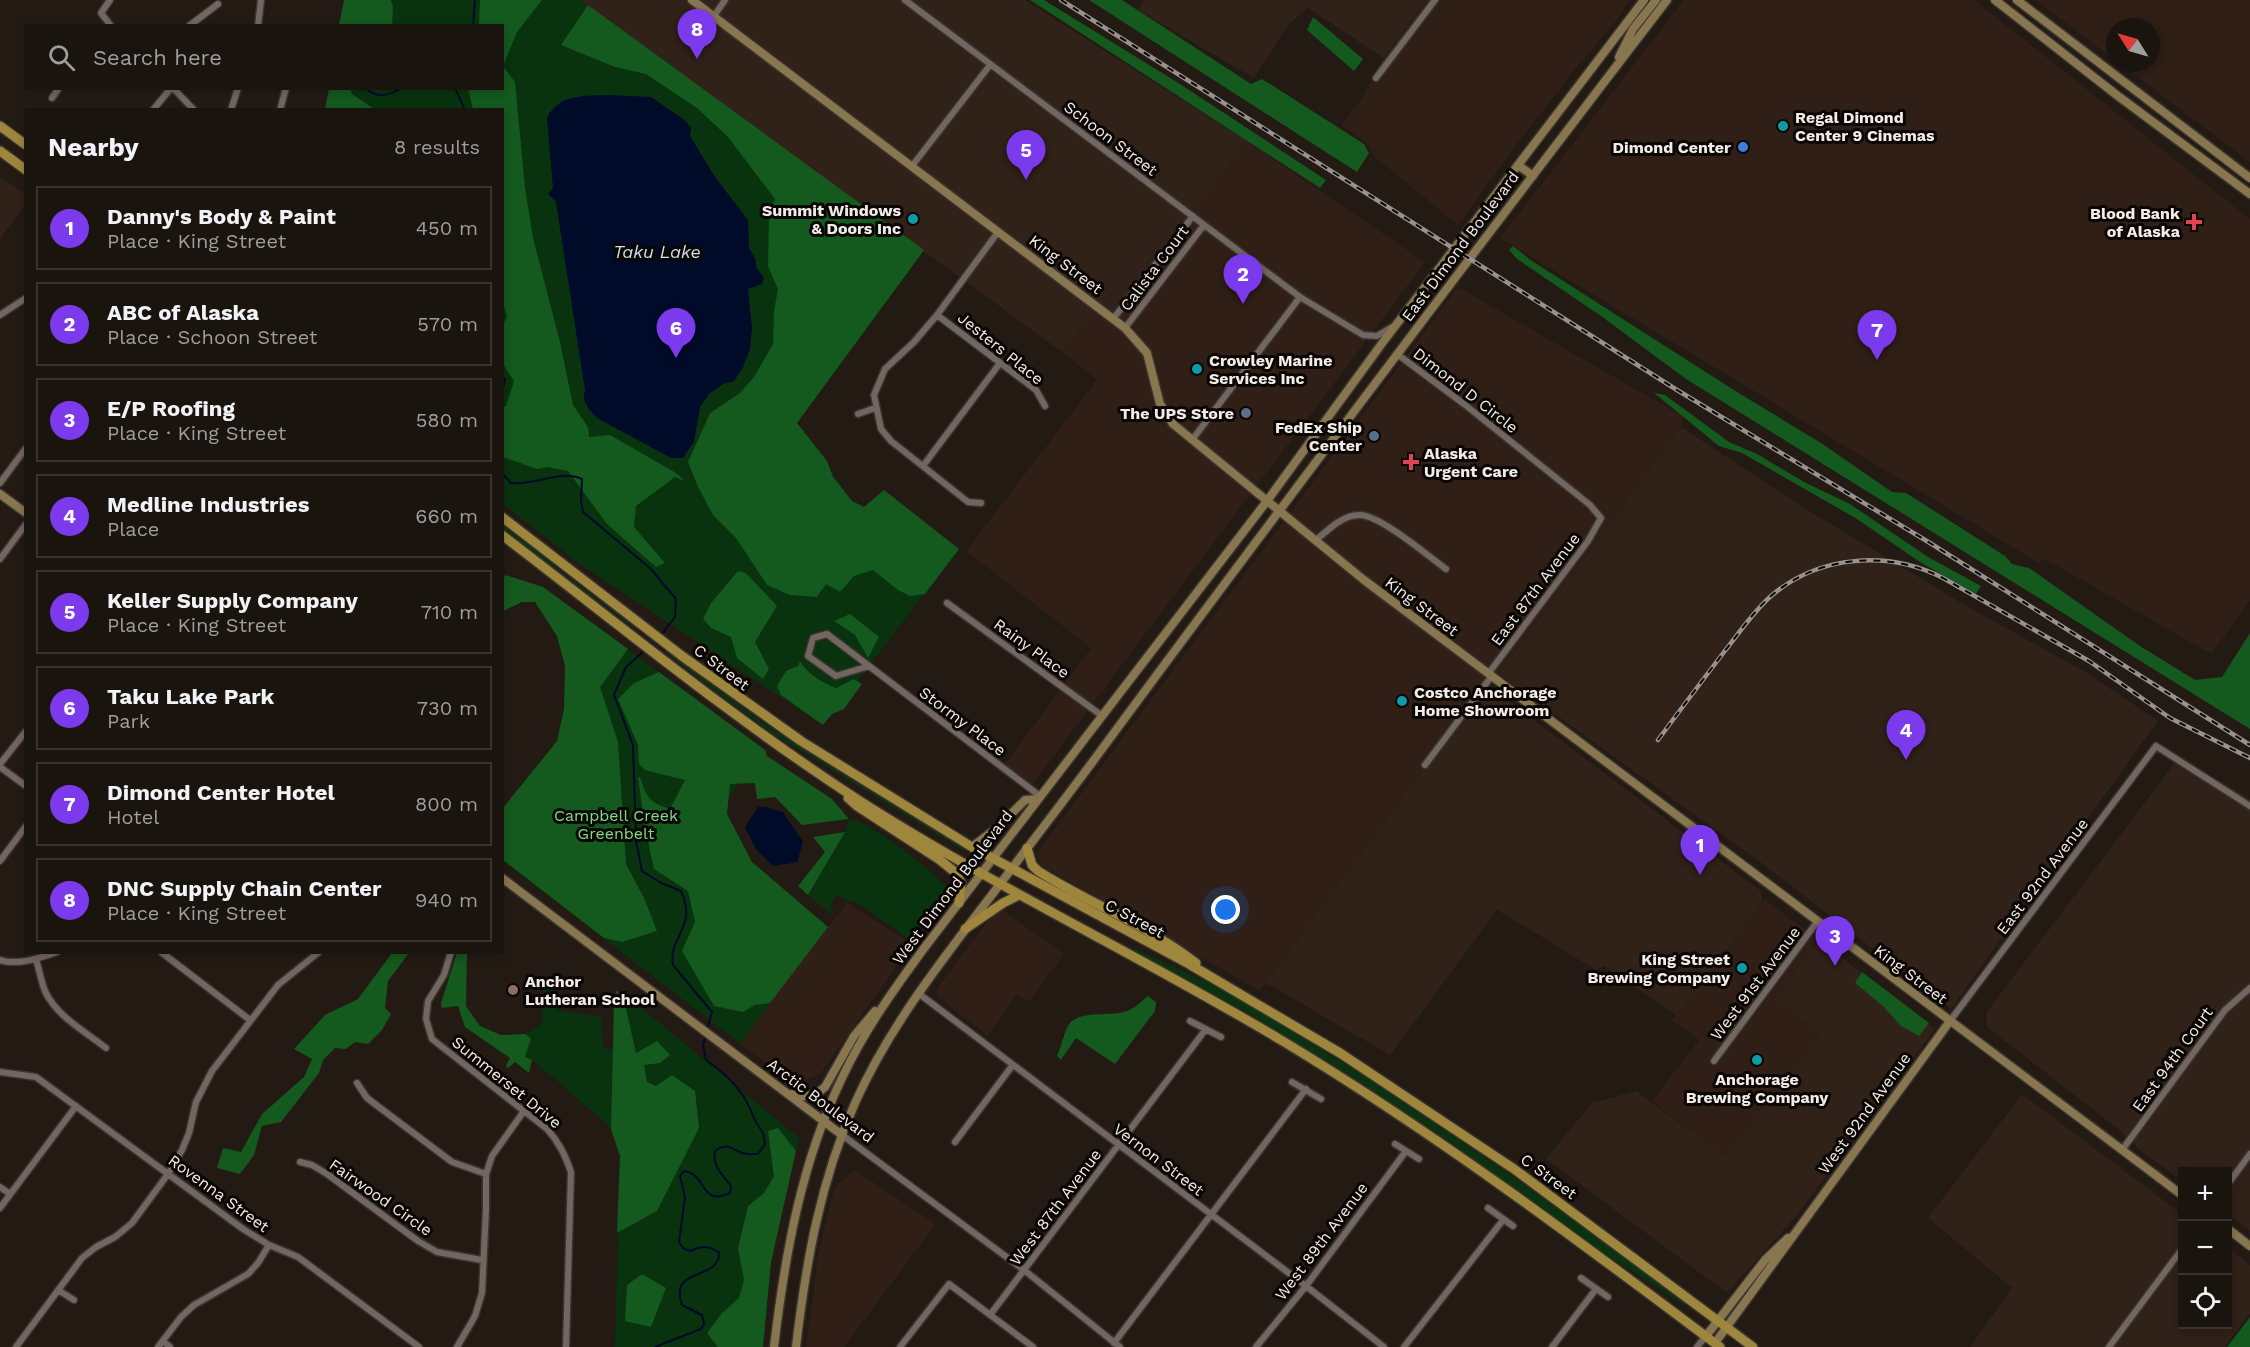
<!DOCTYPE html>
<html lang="en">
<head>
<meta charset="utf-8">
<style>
	:root { --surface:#1a140f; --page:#27211d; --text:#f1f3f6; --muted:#9f9e9e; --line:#38332f; --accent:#7c3aed }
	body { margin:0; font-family:"Work Sans",sans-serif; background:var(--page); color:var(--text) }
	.controls { position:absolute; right:18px; bottom:18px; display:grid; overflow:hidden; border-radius:0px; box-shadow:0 3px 9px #0003 }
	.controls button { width:54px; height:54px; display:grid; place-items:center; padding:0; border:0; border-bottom:2px solid var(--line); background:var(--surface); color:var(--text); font:30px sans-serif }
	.compass { position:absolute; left:2106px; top:18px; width:54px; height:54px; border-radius:50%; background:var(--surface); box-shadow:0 3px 9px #0003; rotate:307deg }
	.you { position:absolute; left:1226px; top:910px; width:21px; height:21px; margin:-15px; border:4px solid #fff; border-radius:50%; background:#1a73e8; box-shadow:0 0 0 9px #1a73e833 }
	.badge { display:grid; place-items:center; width:39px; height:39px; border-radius:50%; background:var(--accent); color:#fff; font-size:20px; font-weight:700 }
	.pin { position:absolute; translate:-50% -50px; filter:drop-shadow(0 2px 3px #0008) }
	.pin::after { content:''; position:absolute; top:32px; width:21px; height:18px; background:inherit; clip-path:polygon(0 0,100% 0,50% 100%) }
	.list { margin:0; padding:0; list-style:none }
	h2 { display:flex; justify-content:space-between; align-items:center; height:78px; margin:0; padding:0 24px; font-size:26px }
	h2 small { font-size:20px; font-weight:400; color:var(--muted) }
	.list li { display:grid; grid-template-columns:39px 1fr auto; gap:18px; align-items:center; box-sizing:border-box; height:84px; margin:0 12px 12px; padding:0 12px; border:2px solid var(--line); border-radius:0px }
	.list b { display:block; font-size:22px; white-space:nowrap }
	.list p { margin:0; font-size:20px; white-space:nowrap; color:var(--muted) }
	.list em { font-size:20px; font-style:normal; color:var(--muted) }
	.icon { flex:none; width:33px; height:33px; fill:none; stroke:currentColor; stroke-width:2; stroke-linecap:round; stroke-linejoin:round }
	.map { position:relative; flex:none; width:2250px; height:1347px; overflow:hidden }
	.search { position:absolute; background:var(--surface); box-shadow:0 3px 9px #0003; left:24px; top:24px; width:480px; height:66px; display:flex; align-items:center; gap:15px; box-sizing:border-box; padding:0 21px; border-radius:0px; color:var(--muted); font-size:22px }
	.panel { position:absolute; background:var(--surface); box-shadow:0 3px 9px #0003; left:24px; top:108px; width:480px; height:846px; border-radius:0px }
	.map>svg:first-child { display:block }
	.commercial { fill:#2f1f16 }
	.built { fill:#302119 }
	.green { fill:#08330e }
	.forest { fill:#14591e }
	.water { fill:#000a29 }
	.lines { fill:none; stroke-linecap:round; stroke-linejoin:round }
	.stream { stroke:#000a29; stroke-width:2 }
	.street-casing { stroke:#3a3330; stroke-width:9 }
	.secondary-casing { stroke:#3a3330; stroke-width:11 }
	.primary-casing { stroke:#3a3330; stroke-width:12 }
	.street { stroke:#726660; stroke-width:6 }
	.secondary { stroke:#88764f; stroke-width:8 }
	.primary { stroke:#9e863d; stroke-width:9 }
	.rail-casing { stroke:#99918d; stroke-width:4.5 }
	.rail { stroke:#0a0604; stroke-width:2; stroke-dasharray:7; stroke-linecap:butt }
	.culture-dot { fill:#0f9aa8; stroke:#0a0604; stroke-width:2 }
	.shop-dot { fill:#3f7fe0; stroke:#0a0604; stroke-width:2 }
	.health-dot { fill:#e0444e; stroke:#0a0604; stroke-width:2 }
	.service-dot { fill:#5c6f8a; stroke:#0a0604; stroke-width:2 }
	.education-dot { fill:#8d6e63; stroke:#0a0604; stroke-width:2 }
	.labels { text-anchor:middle; stroke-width:6; stroke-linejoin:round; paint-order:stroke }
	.poi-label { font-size:16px; font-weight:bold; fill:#f2ebe7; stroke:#0a0604; text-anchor:end }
	.street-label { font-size:16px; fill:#f2ebe7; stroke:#0a0604 }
	.park-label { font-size:16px; fill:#82da86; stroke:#0a0604 }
	.water-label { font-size:18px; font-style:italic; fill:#d2dff1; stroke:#0a0604 }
</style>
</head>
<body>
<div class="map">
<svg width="2250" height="1347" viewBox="0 0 2250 1347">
	<rect width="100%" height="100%" fill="#231a14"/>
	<path class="commercial" d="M1426 0H1630L1615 22 1576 68 1514 148 1458 225 1375 157 1368 144 1341 125 1362 98 1383 58Z
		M1684 0H1974L2250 219V601L2211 654 2045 559 2039 563 1500 238Z
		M2036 0H2250V162L2119 63H2151V27H2115V60Z
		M1247 141 1425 262 1031 786 1005 764 1091 648 966 551 1097 380 1062 352 1099 305 1112 314Z
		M1458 287 1682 416 1681 427 1499 674 1486 684 1260 991 1042 866 1038 859 1037 853Z
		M1764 899 1819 940 1774 999 1820 1034 1727 1158 1652 1101 1699 1040 1672 1020Z
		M847 903 912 944 821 1073 796 1085 741 1044 783 984Z
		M998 907 1064 954 1029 1002 1017 994 988 1036 938 997 936 990Z
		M855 1170 936 1224 844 1347H806L818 1256 830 1203 836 1186Z"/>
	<path class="built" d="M580 0H1025L1247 141 1113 315 1099 305 1062 352Z
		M1144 0H1426L1383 58 1308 8 1289 24 1254 78 1138 10Z
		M0 177 26 194 25 205 0 239Z
		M1681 427 1803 507 1963 604 2087 673 2158 721 1951 1009 1767 867 1499 674Z
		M1486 684 1761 891 1762 902 1676 1015 1604 966 1596 970 1497 910 1390 1055 1266 983Z
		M2179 757 2250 799V1231L2228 1214V1172H2182V1181L2141 1151 2118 1129 1987 1027 1986 1013Z
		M1819 940 1935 1029 1797 1215 1727 1293 1546 1159 1592 1103 1636 1091 1727 1157 1820 1034 1774 999Z
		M2022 1094 2182 1214V1324H2228V1248L2250 1265V1313L2225 1347H1970L2012 1288 1928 1218Z"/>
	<path class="green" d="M354 0H579L921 255 797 423 852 501 959 549 823 725 581 565 503 504 502 110H339L341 89 502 88V26L353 25Z
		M503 525 553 564V565L551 566 503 528Z
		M555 567 632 625 635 629 554 568Z
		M543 587 765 750 713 818 783 984 741 1044 503 861 502 814 557 741 564 709 565 666 557 636 535 602Z
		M669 655H672L759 720 808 753 965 848 963 850 773 734 725 699Z
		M849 819C872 821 932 872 950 889L927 911 911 941 859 904 836 895 831 903 833 915 808 895 845 832Z
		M1134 948 1231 994 1367 1078 1516 1179 1685 1303 1684 1305 1604 1253 1458 1147 1344 1071 1236 1006 1133 950Z
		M549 978 557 1010 601 1017 603 1046 613 1050 611 1110 621 991 800 1139C777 1205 768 1277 763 1347H615L620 1156 611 1128 533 1060 525 1057 531 1039 526 1034 542 1023 544 980Z"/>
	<path class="forest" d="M344 0H391L393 7 392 25H339Z
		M480 0H542L517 32 503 66 515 82 525 188 533 238 560 342 573 405 588 427 589 437 610 435 676 473 685 481 675 477 636 506 634 527 665 563 656 567 607 524 568 471 547 467 537 469 503 457V407L506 406 514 381 503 364V325L507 316 502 299V110L473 109 468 89 502 88V26L479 25Z
		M1030 0H1044L1180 84 1326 180 1320 188Z
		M1089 0H1122L1251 84 1262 79 1364 144 1369 153 1357 172Z
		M588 5 924 250 797 423 827 461 833 477 852 501 864 507 884 490 959 549 925 594 910 596 898 590 873 570 854 576 840 592 826 584 817 597 790 595 767 585 736 538 713 515 698 487 688 462 710 413 740 393 754 377 773 344 774 311 778 289 768 266 769 218 775 199 728 137 697 108 646 74 615 67 561 45Z
		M1313 17 1363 59 1354 71 1307 30Z
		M329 89H350L352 94 374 109H325Z
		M1513 246 1532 261 1737 392 1821 443 1892 492 1906 493 2005 556 2012 564 2029 568 2140 646 2195 680 2222 677 2250 633V729L1686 379 1601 316 1517 259 1509 250Z
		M1654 393 1665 395 1729 442 1757 454 1804 482 1850 504 1928 557 1981 586 1976 594 1920 562 1857 519 1742 453 1719 446Z
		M738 571 746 573 777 606 755 642 769 669 763 679 737 658 731 637 711 628 703 619 711 603Z
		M506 575 543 587 628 649 600 687 618 742 626 864 644 898 657 931 622 942 604 938 503 860V808L557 741 564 709 565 666 557 636 535 602H522L503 611V577Z
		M850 614 879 637 868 658 855 635 834 621Z
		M800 661C807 674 823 683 836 688L854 679 862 684 844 709 832 714 823 725 781 695 777 686 786 671 798 666Z
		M659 672 765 750 767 756 832 799 849 819 802 825 775 797 757 799 755 783 730 784 727 814 752 862 828 927 770 1003 755 1005 743 1012 714 1006 682 951 695 922 688 891 654 869 645 828 638 777H640C646 797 650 803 670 809L685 780 645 770 639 764 638 745 618 699 634 683Z
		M845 832 808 895 798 886 825 852 813 837Z
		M392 953H409L388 981 385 1008 391 1014 382 1030 368 1044 355 1042 346 1049 335 1048 323 1060 319 1073 281 1122 262 1126 254 1155 240 1174 217 1168 223 1148 241 1152 262 1114 304 1077 312 1059 294 1049 325 1015 358 999Z
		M457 953H467L466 1006 480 1026 501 1035 526 1034 531 1039 525 1057 532 1060 529 1073 515 1062 508 1068 506 1066 510 1058 465 1027 458 1006 442 1008 441 1003Z
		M1862 972 1929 1023 1919 1036 1901 1026 1884 1007 1855 983Z
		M617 990 624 1000 636 1053 657 1041 670 1055 660 1063 644 1065 647 1082 656 1086 672 1075 695 1091 699 1128 657 1211 617 1233 620 1156 611 1129 614 1000Z
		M1148 996 1156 1002 1155 1011 1115 1064 1076 1038 1061 1060 1057 1056C1062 1046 1065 1026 1072 1021 1088 1009 1116 1019 1133 1008 1138 1005 1143 1000 1148 996Z
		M778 1128 796 1151 771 1262 763 1347H718L707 1333 722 1313 739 1298 744 1280 738 1248 748 1206 764 1193 774 1176 768 1131Z
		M642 1274 666 1288 651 1327 625 1321 627 1285Z
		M2250 1317V1347H2227Z"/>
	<path class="water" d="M610 95 651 97 686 121 691 128 690 136 715 177 748 220 749 248 756 260V267L764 278 762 284 748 289 752 328 750 349 743 367 734 381 723 384 709 394 700 407 694 442 683 458H671L597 418C589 410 581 401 585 390L556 202 548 194 553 188 547 118C559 93 586 96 610 95Z
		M758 807H765L783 812 803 842 797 862 773 866 756 849 745 827Z"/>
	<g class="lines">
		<path class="stream" d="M473 26 475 0
			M365 88C378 99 388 96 402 88
			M455 88 465 110
			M502 378 505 379 502 391
			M502 473 511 483C536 486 558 469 582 479L581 500 583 512 651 569 676 599 675 617 661 635
			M646 649 626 667 614 695 633 745 636 841 642 871 661 883 681 891C698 928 668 936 673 965L712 1012 707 1030
			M655 1347 701 1329 704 1324 702 1315 682 1305C668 1265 721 1282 719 1252 707 1245 701 1246 690 1251L683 1248 679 1242 685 1197 680 1176 684 1171C708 1174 699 1207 730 1193L731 1186C722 1174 712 1166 715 1151 727 1142 731 1149 743 1153 747 1155 753 1154 758 1154L765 1144C763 1127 759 1130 754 1118 744 1091 729 1076 706 1060L703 1045 706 1035"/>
		<g class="street-casing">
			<path id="street" d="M110 0 101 13 111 26
				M905 0 1300 297 1363 335 1377 336 1392 327
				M714 16 725 0
				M189 26 218 4
				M258 26 261 0
				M1376 78 1435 0
				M173 88 194 110
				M52 98 59 88
				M153 110 171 88
				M231 110 238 88
				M280 110 286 88
				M912 166 990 65
				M0 315 26 298
				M937 315 1036 390 1045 406
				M1113 319 1193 216
				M1125 328 1204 225
				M1397 354 1464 404 1590 505 1601 518 1588 541 1488 674
				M858 414 875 408
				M1192 440 1300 297
				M923 466 1000 363
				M0 483 26 448
				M981 503 968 502 891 441 881 429 874 395 885 369 914 342 937 315 998 232
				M1315 541C1327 531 1342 515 1359 515 1379 514 1428 556 1446 569
				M0 559 26 524
				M947 603 1101 715
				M869 666 836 676 808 656 813 638 827 634 1040 796
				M0 764 26 731
				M1425 765 1491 677
				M0 767 26 786
				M0 861 26 826
				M161 952 250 1020
				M451 952 444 975 428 1001 426 1019 432 1039 547 1129C559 1142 565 1155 571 1172L566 1347
				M36 959C39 969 41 981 45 991 56 1016 86 1032 106 1048
				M0 960C18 966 39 958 57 952
				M918 993 1306 1286 1384 1347
				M1190 1021 1221 1037
				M1950 1021 2156 746 2250 806
				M1714 1061 1817 922
				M0 1072 36 1077 243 1229 269 1245 298 1257 419 1347
				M1292 1082 1321 1099
				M357 1083 367 1098 452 1162 486 1174
				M842 1135 1024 1270 1120 1347
				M955 1142 1012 1066
				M1395 1144 1419 1159
				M2122 1150 2225 1010 2250 988
				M300 1162 312 1165 327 1174 418 1241 437 1252 482 1260
				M2228 1184 2250 1154
				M0 1187 10 1194
				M0 1208 76 1106
				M1488 1208 1513 1226
				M1581 1278 1608 1297
				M58 1290 74 1300
				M990 1315 1206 1029
				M163 1341 170 1347
				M1114 1343 1306 1089
				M16 1347 82 1258 96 1247 115 1237 132 1223 168 1174 182 1150 189 1133 196 1102 212 1071 278 985 319 952
				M158 1347 181 1317 194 1305 248 1274 258 1263 269 1245
				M457 1347 475 1316 482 1293 486 1209V1174L492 1156 524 1111
				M900 1347 949 1284 1033 1347
				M1256 1347 1306 1286 1406 1151
				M1404 1347 1503 1220
				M1552 1347 1596 1289
				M1697 1347 1706 1336
				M2109 1347 2182 1249"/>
		</g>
		<g class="secondary-casing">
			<path id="secondary" d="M692 0 1125 328 1147 353 1160 404 1173 424 1364 580 2182 1195
				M1995 0 2118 96 2250 194
				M2017 0 2250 178
				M1619 57 1633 29 1656 0
				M1518 165 1533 176
				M0 494 26 513
				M972 847 998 827 1025 800 1038 799
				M502 878 842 1135
				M792 1094C806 1098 814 1097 825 1087L854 1036 875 1011
				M2228 1229 2250 1246
				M1706 1336 1765 1260 1788 1238
				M1715 1343 1950 1021
				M774 1347C785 1255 801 1163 842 1078 864 1031 894 989 925 947L1267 501 1383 342 1644 0
				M796 1347C806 1262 820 1182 855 1103 890 1025 943 959 994 892 1030 844 1067 797 1102 749 1288 497 1477 248 1667 0"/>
		</g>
		<g class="primary-casing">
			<path id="primary" d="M0 126 26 145
				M0 151 26 170
				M502 517 682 656 801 741 972 847 1189 964 1340 1053 1514 1169 1753 1347
				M502 535C621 626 737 722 863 803 1000 890 1147 959 1286 1043 1438 1135 1579 1241 1720 1347
				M848 798 857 806 940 860 956 873 961 883 959 903
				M1027 848 1032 865 1038 871C1089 903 1147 925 1196 963
				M965 929 1003 903 1019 895"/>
		</g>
		<use href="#street" class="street"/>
		<use href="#secondary" class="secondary"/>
		<use href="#primary" class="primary"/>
		<g class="rail-casing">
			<path id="rail" d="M1061 0 1677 390 1930 543 2250 745
				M1658 740C1680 710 1702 681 1724 652 1739 633 1753 612 1771 596 1819 555 1888 550 1943 578L2089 661 2170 718 2250 758"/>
		</g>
		<use href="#rail" class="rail"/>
	</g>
	<g class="culture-dot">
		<circle cx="1783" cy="126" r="6"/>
		<circle cx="913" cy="219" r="6"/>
		<circle cx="1197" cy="369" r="6"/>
		<circle cx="1402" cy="701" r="6"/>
		<circle cx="1742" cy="968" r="6"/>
		<circle cx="1757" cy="1060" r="6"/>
	</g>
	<circle class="shop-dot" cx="1743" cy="147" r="6"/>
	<g class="health-dot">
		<path d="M2191 213h6v6h6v6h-6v6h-6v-6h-6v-6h6z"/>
		<path d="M1408 453h6v6h6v6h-6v6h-6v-6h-6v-6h6z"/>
	</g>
	<g class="service-dot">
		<circle cx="1246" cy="413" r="6"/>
		<circle cx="1374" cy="436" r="6"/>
	</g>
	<circle class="education-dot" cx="513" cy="990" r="6"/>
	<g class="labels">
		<g class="poi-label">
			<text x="1795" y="123" text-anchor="start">Regal Dimond<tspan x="1795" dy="18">Center 9 Cinemas</tspan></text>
			<text x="1731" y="153">Dimond Center</text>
			<text x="901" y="216">Summit Windows<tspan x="901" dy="18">&amp; Doors Inc</tspan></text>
			<text x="2180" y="219">Blood Bank<tspan x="2180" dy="18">of Alaska</tspan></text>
			<text x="1209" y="366" text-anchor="start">Crowley Marine<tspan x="1209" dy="18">Services Inc</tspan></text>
			<text x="1234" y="419">The UPS Store</text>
			<text x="1362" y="433">FedEx Ship<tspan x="1362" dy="18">Center</tspan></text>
			<text x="1424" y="459" text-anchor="start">Alaska<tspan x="1424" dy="18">Urgent Care</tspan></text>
			<text x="1414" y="698" text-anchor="start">Costco Anchorage<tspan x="1414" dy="18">Home Showroom</tspan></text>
			<text x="1730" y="965">King Street<tspan x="1730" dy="18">Brewing Company</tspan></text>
			<text x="525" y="987" text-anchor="start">Anchor<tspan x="525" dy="18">Lutheran School</tspan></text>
			<text x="1757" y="1085" text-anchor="middle">Anchorage<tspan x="1757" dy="18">Brewing Company</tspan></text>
		</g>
		<g class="street-label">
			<text transform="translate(1111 138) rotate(37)" y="6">Schoon Street</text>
			<text transform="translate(1460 246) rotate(-53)" y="6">East Dimond Boulevard</text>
			<text transform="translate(1066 264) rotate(37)" y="6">King Street</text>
			<text transform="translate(1154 268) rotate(-53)" y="6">Calista Court</text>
			<text transform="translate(1001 348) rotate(39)" y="6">Jesters Place</text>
			<text transform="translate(1466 390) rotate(38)" y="6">Dimond D Circle</text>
			<text transform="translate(1535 589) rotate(-53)" y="6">East 87th Avenue</text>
			<text transform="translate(1422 606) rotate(37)" y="6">King Street</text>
			<text transform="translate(1032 648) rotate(36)" y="6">Rainy Place</text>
			<text transform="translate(722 667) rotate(37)" y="6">C Street</text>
			<text transform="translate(963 721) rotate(37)" y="6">Stormy Place</text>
			<text transform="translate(2042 876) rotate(-53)" y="6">East 92nd Avenue</text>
			<text transform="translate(952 887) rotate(-53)" y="6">West Dimond Boulevard</text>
			<text transform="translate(1135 918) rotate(28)" y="6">C Street</text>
			<text transform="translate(1911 974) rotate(37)" y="6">King Street</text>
			<text transform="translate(1755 983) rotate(-53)" y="6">West 91st Avenue</text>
			<text transform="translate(2172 1059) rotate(-54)" y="6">East 94th Court</text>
			<text transform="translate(507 1082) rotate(39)" y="6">Summerset Drive</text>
			<text transform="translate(821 1100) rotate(37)" y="6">Arctic Boulevard</text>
			<text transform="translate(1864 1113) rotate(-54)" y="6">West 92nd Avenue</text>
			<text transform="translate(1159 1159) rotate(37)" y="6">Vernon Street</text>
			<text transform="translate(1549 1176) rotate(36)" y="6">C Street</text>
			<text transform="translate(219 1193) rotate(36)" y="6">Rovenna Street</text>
			<text transform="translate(381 1197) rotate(35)" y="6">Fairwood Circle</text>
			<text transform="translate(1055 1207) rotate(-53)" y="6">West 87th Avenue</text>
			<text transform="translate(1321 1241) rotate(-53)" y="6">West 89th Avenue</text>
		</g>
		<g class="park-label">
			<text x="616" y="821">Campbell Creek<tspan x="616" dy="18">Greenbelt</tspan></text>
		</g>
		<g class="water-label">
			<text x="657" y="258">Taku Lake</text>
		</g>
	</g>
</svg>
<div class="controls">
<button>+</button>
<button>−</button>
<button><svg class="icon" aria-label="locate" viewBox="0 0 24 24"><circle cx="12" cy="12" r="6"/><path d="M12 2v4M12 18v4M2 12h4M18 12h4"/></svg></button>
</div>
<svg class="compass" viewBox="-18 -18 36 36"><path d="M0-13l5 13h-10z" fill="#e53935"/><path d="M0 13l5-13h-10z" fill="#9f9e9e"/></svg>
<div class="you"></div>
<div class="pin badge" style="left:1700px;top:875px">1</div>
<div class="pin badge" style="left:1243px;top:304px">2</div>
<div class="pin badge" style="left:1835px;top:966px">3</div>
<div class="pin badge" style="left:1906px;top:760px">4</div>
<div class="pin badge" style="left:1026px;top:180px">5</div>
<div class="pin badge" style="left:676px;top:358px">6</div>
<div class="pin badge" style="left:1877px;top:360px">7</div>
<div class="pin badge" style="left:697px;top:59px">8</div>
<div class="search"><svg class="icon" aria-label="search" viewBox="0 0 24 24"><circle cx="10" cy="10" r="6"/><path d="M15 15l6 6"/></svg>Search here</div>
<section class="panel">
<h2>Nearby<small>8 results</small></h2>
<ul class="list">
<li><span class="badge">1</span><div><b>Danny's Body &amp; Paint</b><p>Place · King Street</p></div><em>450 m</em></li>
<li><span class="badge">2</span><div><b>ABC of Alaska</b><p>Place · Schoon Street</p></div><em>570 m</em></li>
<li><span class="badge">3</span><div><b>E/P Roofing</b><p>Place · King Street</p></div><em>580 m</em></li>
<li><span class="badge">4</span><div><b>Medline Industries</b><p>Place</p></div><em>660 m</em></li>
<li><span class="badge">5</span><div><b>Keller Supply Company</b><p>Place · King Street</p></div><em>710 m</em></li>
<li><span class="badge">6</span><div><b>Taku Lake Park</b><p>Park</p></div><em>730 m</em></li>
<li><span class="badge">7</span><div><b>Dimond Center Hotel</b><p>Hotel</p></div><em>800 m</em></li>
<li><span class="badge">8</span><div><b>DNC Supply Chain Center</b><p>Place · King Street</p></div><em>940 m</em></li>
</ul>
</section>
</div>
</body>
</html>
